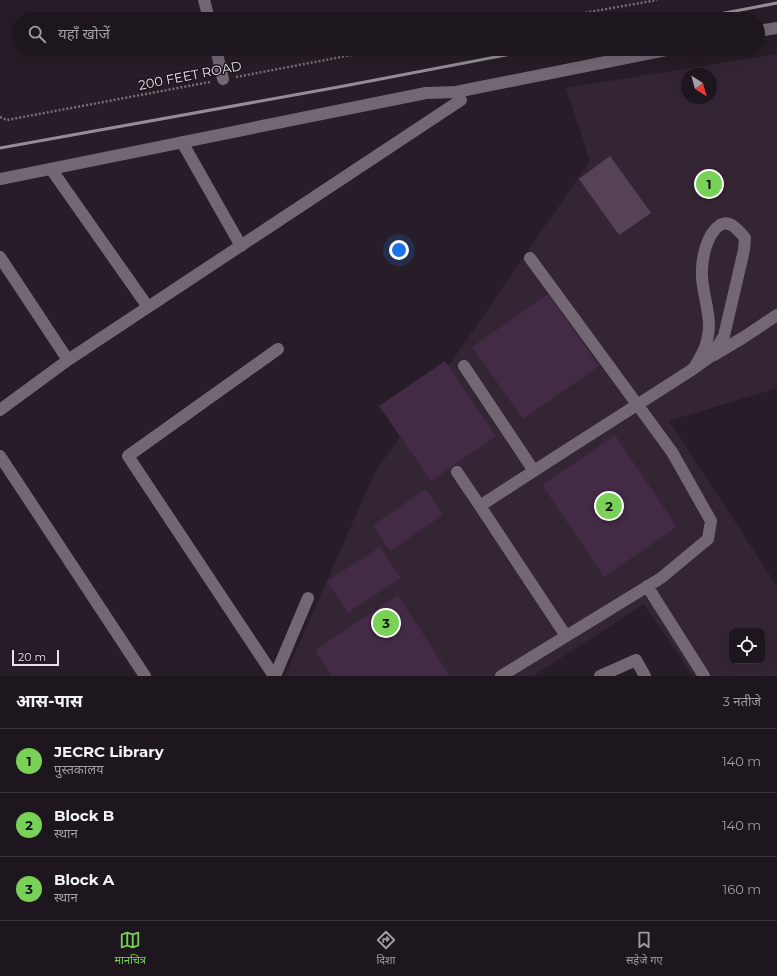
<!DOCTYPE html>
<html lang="hi">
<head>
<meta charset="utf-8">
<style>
	:root { --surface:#1d161e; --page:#2a232b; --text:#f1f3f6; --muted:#a09fa4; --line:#3b353c; --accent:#7ad157 }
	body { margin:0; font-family:Montserrat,"Noto Sans Devanagari",sans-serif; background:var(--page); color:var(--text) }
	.controls { position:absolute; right:12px; bottom:12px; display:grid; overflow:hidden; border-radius:8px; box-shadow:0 4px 16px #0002 }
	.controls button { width:36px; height:36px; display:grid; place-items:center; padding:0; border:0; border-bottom:1px solid var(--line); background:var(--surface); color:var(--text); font:20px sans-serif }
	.compass { position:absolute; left:681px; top:68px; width:36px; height:36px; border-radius:50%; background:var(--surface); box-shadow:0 4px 16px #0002; rotate:143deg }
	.scale { position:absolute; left:12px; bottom:10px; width:47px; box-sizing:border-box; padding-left:4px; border:2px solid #e9e2e9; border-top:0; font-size:11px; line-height:14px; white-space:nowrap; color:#e9e2e9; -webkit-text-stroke:3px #1d141e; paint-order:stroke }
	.you { position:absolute; left:399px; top:250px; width:14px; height:14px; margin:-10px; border:3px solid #fff; border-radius:50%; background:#1a73e8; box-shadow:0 0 0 6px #1a73e833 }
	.badge { display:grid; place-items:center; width:26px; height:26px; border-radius:50%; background:var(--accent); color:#111; font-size:13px; font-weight:700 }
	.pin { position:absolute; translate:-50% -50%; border:2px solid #fff; box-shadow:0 1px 4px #0006 }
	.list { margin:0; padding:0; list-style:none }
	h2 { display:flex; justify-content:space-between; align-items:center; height:52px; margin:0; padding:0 16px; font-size:17px }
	h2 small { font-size:13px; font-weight:400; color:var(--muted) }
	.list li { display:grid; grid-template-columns:26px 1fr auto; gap:12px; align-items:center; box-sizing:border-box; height:64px; padding:0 16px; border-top:1px solid var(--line) }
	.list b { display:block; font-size:15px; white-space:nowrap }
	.list p { margin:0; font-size:13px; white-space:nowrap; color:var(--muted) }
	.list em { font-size:13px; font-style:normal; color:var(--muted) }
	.icon { flex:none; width:22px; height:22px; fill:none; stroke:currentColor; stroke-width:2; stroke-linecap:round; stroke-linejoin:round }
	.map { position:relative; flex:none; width:777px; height:676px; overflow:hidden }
	.search { position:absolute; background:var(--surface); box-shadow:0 4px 16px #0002; left:12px; right:12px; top:12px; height:44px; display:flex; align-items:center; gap:10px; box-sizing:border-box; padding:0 14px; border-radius:22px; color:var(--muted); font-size:15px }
	.sheet { height:244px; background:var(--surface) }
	nav { display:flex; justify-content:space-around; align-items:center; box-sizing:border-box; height:56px; border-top:1px solid var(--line); background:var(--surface); font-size:11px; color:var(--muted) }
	nav a { display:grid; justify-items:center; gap:2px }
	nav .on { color:var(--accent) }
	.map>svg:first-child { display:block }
	.built { fill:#342535; fill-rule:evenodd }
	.green { fill:#554256 }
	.building { fill:#432a45 }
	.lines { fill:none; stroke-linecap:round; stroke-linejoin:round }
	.path { stroke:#786f78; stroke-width:2.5; stroke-dasharray:2 2; stroke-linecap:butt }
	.minor { stroke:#736774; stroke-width:12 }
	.rail { stroke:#958d95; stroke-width:3 }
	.labels { text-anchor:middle; stroke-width:3; stroke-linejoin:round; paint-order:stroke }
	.street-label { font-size:13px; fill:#e9e2e9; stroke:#1d141e }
</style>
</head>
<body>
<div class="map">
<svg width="777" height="676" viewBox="0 0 777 676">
	<rect width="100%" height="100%" fill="#271d28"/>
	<path class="built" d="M777 54V388L669 421 777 586V676H693L644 604 533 676H285L374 474 590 161 566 88ZM687 74H711V98H687ZM732 631H762V661H732Z"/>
	<path class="green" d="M610 156 651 213 619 235 579 179Z"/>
	<path class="building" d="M548 294 599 366 523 419 472 347Z
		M445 361 496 436 431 481 379 406Z
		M615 435 677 527 604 577 542 485Z
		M426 489 443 515 390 551 373 525Z
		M380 547 401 578 348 613 327 581Z
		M398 595 450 676H332L315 650Z"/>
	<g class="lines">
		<path class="path" d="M550 19 657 0
			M236 77 383 49
			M0 117 7 120 210 82"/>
		<path class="minor" d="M204 0 209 19
			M758 31 777 28
			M216 49 223 79
			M456 92 671 49
			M182 142 241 246
			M51 169 148 307
			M0 179 426 93 456 92 461 100 68 360
			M0 257 68 360 0 410
			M714 355 744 337 777 315
			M464 366 534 471
			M0 456 145 676
			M457 472 480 506
			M647 586 704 676
			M566 636 480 506C550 460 620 416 690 371L711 356 724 336 744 250 745 238C739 231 730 219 720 225 706 234 701 261 702 277 703 294 709 309 709 326 708 345 703 353 694 368
			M274 676 128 456 278 349
			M275 676 308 598
			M501 676 661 578 708 539 711 521 672 452 530 258
			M600 676 636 660 645 676"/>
		<path class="rail" d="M693 19 777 3
			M0 148 344 86 537 49"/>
	</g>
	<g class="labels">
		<g class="street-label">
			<text transform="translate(190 75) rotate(-11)" y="5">200 FEET ROAD</text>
		</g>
	</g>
</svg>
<div class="controls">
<button><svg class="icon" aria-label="locate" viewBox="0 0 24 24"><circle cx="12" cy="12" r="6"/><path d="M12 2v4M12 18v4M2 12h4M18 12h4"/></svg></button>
</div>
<svg class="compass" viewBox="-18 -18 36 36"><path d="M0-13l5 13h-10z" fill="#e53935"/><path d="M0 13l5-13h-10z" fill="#a09fa4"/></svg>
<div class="scale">20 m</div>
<div class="you"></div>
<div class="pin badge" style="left:709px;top:184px">1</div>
<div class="pin badge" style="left:609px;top:506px">2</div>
<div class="pin badge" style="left:386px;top:623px">3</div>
<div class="search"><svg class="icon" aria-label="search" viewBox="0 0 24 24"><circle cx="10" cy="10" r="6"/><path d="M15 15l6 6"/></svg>यहाँ खोजें</div>
</div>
<section class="sheet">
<h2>आस-पास<small>3 नतीजे</small></h2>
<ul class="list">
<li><span class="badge">1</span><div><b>JECRC Library</b><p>पुस्तकालय</p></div><em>140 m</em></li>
<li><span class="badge">2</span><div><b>Block B</b><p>स्थान</p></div><em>140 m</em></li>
<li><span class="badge">3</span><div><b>Block A</b><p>स्थान</p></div><em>160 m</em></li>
</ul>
</section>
<nav>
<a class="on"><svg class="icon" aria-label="map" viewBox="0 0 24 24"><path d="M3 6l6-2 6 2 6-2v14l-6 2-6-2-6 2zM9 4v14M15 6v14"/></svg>मानचित्र</a>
<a><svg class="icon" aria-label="directions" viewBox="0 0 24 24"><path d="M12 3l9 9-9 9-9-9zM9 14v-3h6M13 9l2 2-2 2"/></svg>दिशा</a>
<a><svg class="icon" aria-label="saved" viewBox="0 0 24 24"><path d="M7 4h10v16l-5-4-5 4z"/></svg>सहेजे गए</a>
</nav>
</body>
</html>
